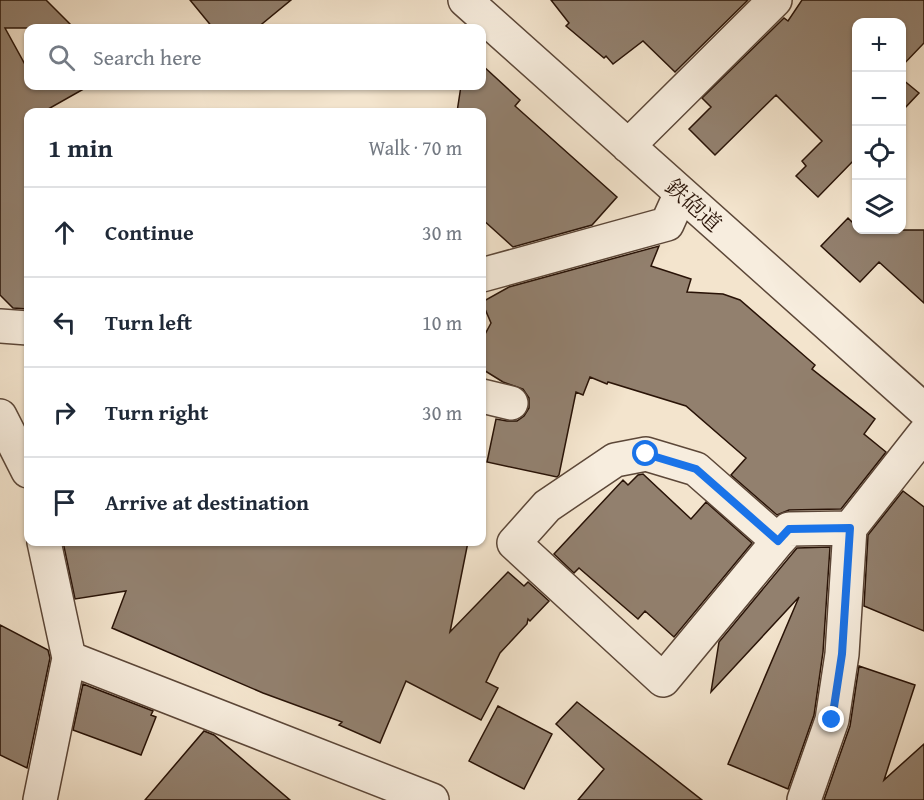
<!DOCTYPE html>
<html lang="en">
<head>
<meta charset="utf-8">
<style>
	:root { --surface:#fff; --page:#f2f2f3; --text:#1f2937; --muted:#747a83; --line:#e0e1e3 }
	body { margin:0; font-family:"Gentium Book Plus","Noto Serif JP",serif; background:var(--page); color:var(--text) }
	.controls { position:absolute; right:18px; top:18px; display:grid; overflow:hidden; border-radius:12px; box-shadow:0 2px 4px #0004 }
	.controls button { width:54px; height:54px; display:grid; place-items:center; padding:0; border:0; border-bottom:2px solid var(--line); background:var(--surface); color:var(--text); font:30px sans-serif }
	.stop { position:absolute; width:18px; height:18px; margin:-14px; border:4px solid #1a73e8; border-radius:50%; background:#fff }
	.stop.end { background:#1a73e8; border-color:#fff; box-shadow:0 2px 6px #0008 }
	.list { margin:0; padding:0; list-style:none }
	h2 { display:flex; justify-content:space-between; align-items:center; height:78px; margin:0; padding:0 24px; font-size:26px }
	h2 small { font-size:20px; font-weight:400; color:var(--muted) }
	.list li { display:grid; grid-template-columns:39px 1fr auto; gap:18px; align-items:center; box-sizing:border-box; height:90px; padding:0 24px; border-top:2px solid var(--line) }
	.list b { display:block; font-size:22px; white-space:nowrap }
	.list em { font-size:20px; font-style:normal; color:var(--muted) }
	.icon { flex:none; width:33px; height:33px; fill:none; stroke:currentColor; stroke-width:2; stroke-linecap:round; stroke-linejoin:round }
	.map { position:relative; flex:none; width:924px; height:800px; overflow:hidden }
	.search { position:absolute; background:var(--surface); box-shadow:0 2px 4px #0004; left:24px; top:24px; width:462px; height:66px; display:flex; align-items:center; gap:15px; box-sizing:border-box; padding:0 21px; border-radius:12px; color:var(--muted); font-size:22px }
	.panel { position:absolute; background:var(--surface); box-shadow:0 2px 4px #0004; left:24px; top:108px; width:462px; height:438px; border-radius:12px }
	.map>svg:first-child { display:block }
	.building { fill:#92806e; stroke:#291307; stroke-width:1.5 }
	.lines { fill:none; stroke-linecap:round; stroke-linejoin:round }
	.minor-casing { stroke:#5c4738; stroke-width:36 }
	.minor { stroke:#f7edde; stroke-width:33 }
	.route { stroke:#1a73e8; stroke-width:8 }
	.labels { text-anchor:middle; stroke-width:6; stroke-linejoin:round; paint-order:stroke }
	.street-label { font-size:22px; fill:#291307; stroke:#f7edde }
</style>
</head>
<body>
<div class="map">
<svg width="924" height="800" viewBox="0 0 924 800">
	<rect width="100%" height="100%" fill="#f3e4cd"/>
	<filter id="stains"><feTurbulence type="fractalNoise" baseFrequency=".00333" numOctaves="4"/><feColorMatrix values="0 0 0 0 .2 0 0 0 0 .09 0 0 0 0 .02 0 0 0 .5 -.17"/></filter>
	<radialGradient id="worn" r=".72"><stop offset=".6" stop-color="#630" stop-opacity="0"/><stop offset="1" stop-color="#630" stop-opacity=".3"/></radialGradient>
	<path class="building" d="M0 0H46L74 28H5L28 70V86H89L43 112H28V309L13 308 0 295Z
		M190 0H291L257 28H213Z
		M551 0H748L675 72 643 41 613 64 606 56 604 58 566 26 569 23Z
		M802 0H924V43L902 66V22H856V158L818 197 796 176 806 166 802 161 822 141 776 95 715 155 689 129 711 107 702 98 784 18 788 21Z
		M482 65 520 100 515 106 617 197 592 225 513 247 482 219V112H457L461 86H482Z
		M902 79 919 93 902 111Z
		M848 218 856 226V230H924V303L879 262 860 282 821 246Z
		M659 246 651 266 691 279 687 292 723 294 740 300 815 365 812 369 875 419 864 434 886 452 841 509 789 510 777 515 731 475 746 458 686 406 608 382 607 384 590 377 583 395 576 392 559 475 557 477 487 462 496 419 507 421H517L524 416 529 408V398L523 389 503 382 482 369V340L491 323 482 302 509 287Z
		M643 474 691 519 706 502 752 543 674 637 645 611 638 619 579 568 574 573 554 554 623 480 628 485 638 475Z
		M903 491 924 507V631L864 606 868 535Z
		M63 542H468L450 632 508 572 524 586 528 582 549 601 530 621 528 619 527 624 500 653 486 682 498 688 481 720 406 681 380 743 339 725 342 722 263 693 112 628 126 591 75 599Z
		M830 547 823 652 814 715 788 789 728 764 799 597 711 692 719 642 797 548Z
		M0 625 48 650 50 658 27 768 0 755Z
		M859 666 915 685 884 780 924 744V800H824L850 726Z
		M83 684 153 711 151 715 156 717 141 755 73 730Z
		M577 702 702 800H578L604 769 556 724Z
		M498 706 552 734 524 789 469 761Z
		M204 731 214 735 290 800H145Z"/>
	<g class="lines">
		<g class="minor-casing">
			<path id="minor" d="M465 0 924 410
				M628 146 775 0
				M482 275 667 224 681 193
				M0 326 28 328
				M482 396 511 403
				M0 416 28 471
				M778 541 663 680 514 543 547 506 615 460 646 454 696 469 778 541 789 529 850 528
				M69 658 432 800
				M40 800 69 658 44 542
				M804 800 832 720 842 654 850 528 924 434"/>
		</g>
		<use href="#minor" class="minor"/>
	</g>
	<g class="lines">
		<path class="route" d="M646 454 696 469 778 541 789 529 850 528 842 654 832 720"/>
	</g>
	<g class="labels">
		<g class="street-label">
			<text transform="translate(694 205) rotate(42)" y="8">鉄砲道</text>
		</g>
	</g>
	<rect width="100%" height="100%" filter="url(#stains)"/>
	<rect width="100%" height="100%" fill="url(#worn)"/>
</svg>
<div class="controls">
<button>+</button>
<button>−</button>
<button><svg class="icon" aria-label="locate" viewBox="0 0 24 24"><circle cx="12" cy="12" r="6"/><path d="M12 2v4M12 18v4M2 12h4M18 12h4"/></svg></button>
<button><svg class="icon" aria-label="layers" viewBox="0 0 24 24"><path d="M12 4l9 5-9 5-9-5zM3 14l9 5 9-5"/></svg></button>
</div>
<div class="stop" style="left:646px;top:454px"></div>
<div class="stop end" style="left:832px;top:720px"></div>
<div class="search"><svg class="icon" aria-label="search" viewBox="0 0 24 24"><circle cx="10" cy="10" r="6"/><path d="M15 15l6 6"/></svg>Search here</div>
<section class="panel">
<h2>1 min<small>Walk · 70 m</small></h2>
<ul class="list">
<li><svg class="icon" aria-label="ahead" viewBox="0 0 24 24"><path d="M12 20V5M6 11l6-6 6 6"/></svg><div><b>Continue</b></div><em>30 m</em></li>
<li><svg class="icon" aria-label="left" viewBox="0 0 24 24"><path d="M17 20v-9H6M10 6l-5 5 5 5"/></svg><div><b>Turn left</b></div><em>10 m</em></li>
<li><svg class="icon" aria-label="right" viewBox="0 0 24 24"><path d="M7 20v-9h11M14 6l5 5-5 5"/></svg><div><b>Turn right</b></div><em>30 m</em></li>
<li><svg class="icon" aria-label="arrive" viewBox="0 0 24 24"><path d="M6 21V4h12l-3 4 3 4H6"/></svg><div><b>Arrive at destination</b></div></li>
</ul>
</section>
</div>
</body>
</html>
